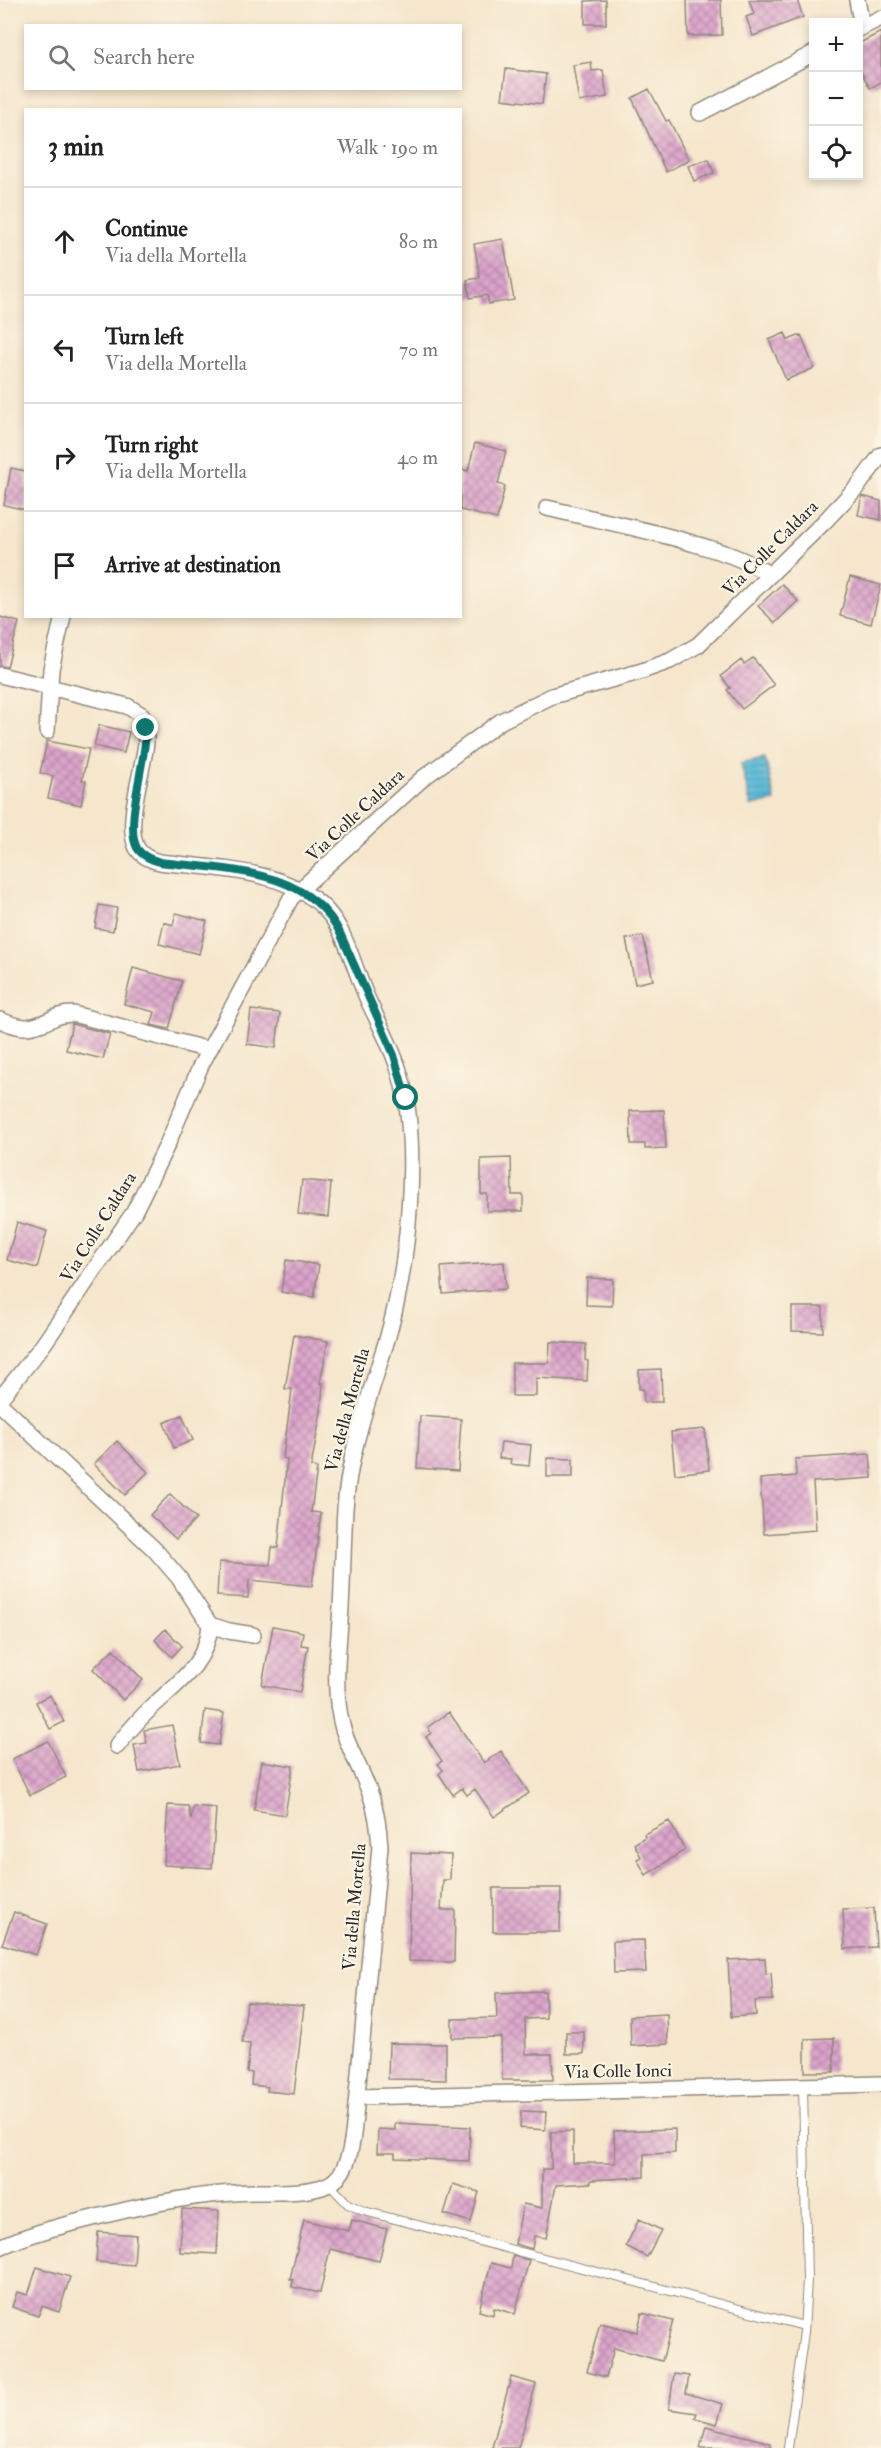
<!DOCTYPE html>
<html lang="en">
<head>
<meta charset="utf-8">
<style>
	:root { --surface:#fff; --page:#f2f2f2; --text:#222; --muted:#767676; --line:#e0e0e0 }
	body { margin:0; font-family:"IM FELL Double Pica",serif; background:var(--page); color:var(--text) }
	.controls { position:absolute; right:18px; top:18px; display:grid; overflow:hidden; border-radius:0px; box-shadow:0 3px 9px #0003 }
	.controls button { width:54px; height:54px; display:grid; place-items:center; padding:0; border:0; border-bottom:2px solid var(--line); background:var(--surface); color:var(--text); font:30px sans-serif }
	.stop { position:absolute; width:18px; height:18px; margin:-14px; border:4px solid #0f766e; border-radius:50%; background:#fff }
	.stop.end { background:#0f766e; border-color:#fff; box-shadow:0 2px 6px #0008 }
	.list { margin:0; padding:0; list-style:none }
	h2 { display:flex; justify-content:space-between; align-items:center; height:78px; margin:0; padding:0 24px; font-size:26px }
	h2 small { font-size:20px; font-weight:400; color:var(--muted) }
	.list li { display:grid; grid-template-columns:39px 1fr auto; gap:18px; align-items:center; box-sizing:border-box; height:108px; padding:0 24px; border-top:2px solid var(--line) }
	.list b { display:block; font-size:22px; white-space:nowrap }
	.list p { margin:0; font-size:20px; white-space:nowrap; color:var(--muted) }
	.list em { font-size:20px; font-style:normal; color:var(--muted) }
	.icon { flex:none; width:33px; height:33px; fill:none; stroke:currentColor; stroke-width:2; stroke-linecap:round; stroke-linejoin:round }
	.map { position:relative; flex:none; width:881px; height:2448px; overflow:hidden }
	.search { position:absolute; background:var(--surface); box-shadow:0 3px 9px #0003; left:24px; top:24px; width:438px; height:66px; display:flex; align-items:center; gap:15px; box-sizing:border-box; padding:0 21px; border-radius:0px; color:var(--muted); font-size:22px }
	.panel { position:absolute; background:var(--surface); box-shadow:0 3px 9px #0003; left:24px; top:108px; width:438px; height:510px; border-radius:0px }
	.map>svg:first-child { display:block }
	.water { fill:url(#water-rules); stroke:#427282; stroke-width:1.5 }
	.building { fill:url(#building-cross-hatch) }
	.lines { fill:none; stroke-linecap:round; stroke-linejoin:round }
	.lane-casing { stroke:#90887c; stroke-width:10 }
	.street-casing { stroke:#90887c; stroke-width:18 }
	.lane { stroke:#fff; stroke-width:8 }
	.street { stroke:#fff; stroke-width:15 }
	.route { stroke:#0f766e; stroke-width:8 }
	.labels { text-anchor:middle; stroke-width:4.5; stroke-linejoin:round; paint-order:stroke }
	.street-label { font-size:18px; fill:#2b2b2b; stroke:#fcf5e5 }
</style>
</head>
<body>
<div class="map">
<svg width="881" height="2448" viewBox="0 0 881 2448">
	<defs>
		<pattern id="water-rules" width="6" height="5" patternUnits="userSpaceOnUse" patternTransform="scale(1.5)"><rect width="6" height="5" fill="#5ab9d8"/><path d="M0 2.5h6" fill="none" stroke="#4b97af"/></pattern>
		<pattern id="building-cross-hatch" width="8" height="8" patternUnits="userSpaceOnUse" patternTransform="scale(1.5)"><rect width="8" height="8" fill="#dca4cb"/><path d="M0 0l8 8M0 8l8-8" fill="none" stroke="#b386a5"/></pattern>
	</defs>
	<rect width="100%" height="100%" fill="#fcf5e5"/>
	<filter id="ink" filterUnits="userSpaceOnUse"><feTurbulence type="fractalNoise" baseFrequency=".0167" numOctaves="2"/><feDisplacementMap in="SourceGraphic" scale="12" xChannelSelector="R" yChannelSelector="G"/><feConvolveMatrix kernelMatrix="1 2 1 2 8 2 1 2 1" color-interpolation-filters="sRGB"/></filter>
	<filter id="wash" filterUnits="userSpaceOnUse"><feTurbulence type="fractalNoise" baseFrequency=".008" numOctaves="4" result="noise"/><feDisplacementMap in="SourceGraphic" scale="24" xChannelSelector="R" yChannelSelector="G"/><feGaussianBlur stdDeviation="1.35" result="paint"/><feColorMatrix in="noise" values="0 0 0 0 0 0 0 0 0 0 0 0 0 0 0 0 0 1.4 0 .05"/><feComposite in="paint" operator="in"/></filter>
	<g filter="url(#wash)">
		<rect width="100%" height="100%" fill="#f5e6cc"/>
		<path class="water" d="M765 758 775 801 751 806 741 763Z"/>
		<g id="blocks">
			<path class="building" d="M606 0V24H585V1Z
				M687 0H721L722 35 688 36Z
				M749 0H797L803 17 753 36 746 17 754 14Z
				M881 32V82L870 88 858 66V44Z
				M591 62 592 71 603 70 607 97 579 102 573 65Z
				M506 69 546 74 542 104 502 99Z
				M649 89 666 121 669 120 689 160 666 172 632 98Z
				M709 159 714 173 694 181 688 166Z
				M503 239 514 300 489 304 487 295 470 298 467 280 480 278 474 244Z
				M785 333 788 340 801 335 814 368 786 380 769 340Z
				M475 443 506 451 498 484 505 486 497 519 460 510V469L468 471Z
				M11 468 26 471V510L4 505Z
				M862 496 881 501V520L858 515Z
				M850 577 881 585 871 624 840 616Z
				M782 584 798 601 775 623 758 606Z
				M0 617 19 622 7 667 0 666Z
				M753 658 774 685 742 709 727 690 730 688 721 676 741 660 744 664Z
				M99 725 129 732 124 753 94 746Z
				M47 741 89 749 82 780 86 781 81 805 48 798 53 776 40 773Z
				M99 905 117 908 113 931 95 928Z
				M176 913 207 921 199 954 159 944 164 922 173 925Z
				M643 936 653 980 635 984 626 939Z
				M133 968 182 981 169 1029 151 1025 155 1012 124 1004Z
				M251 1010 280 1013 276 1048 247 1044Z
				M72 1024 110 1034 103 1059 66 1050Z
				M664 1110 666 1148 645 1149V1144H631L630 1111Z
				M511 1158 512 1195H523V1211H487V1194H481V1159Z
				M302 1180 331 1183 328 1217 298 1214Z
				M17 1222 47 1231 37 1268 7 1260Z
				M286 1260 319 1265 314 1297 281 1292Z
				M504 1262 506 1289 443 1294 441 1267Z
				M587 1278 613 1279 612 1306 586 1305Z
				M792 1307H823V1332L792 1331Z
				M294 1335 328 1341 320 1383H323L321 1411 311 1467 317 1468 311 1512 321 1513 312 1586 249 1580 248 1598 217 1596 219 1562 270 1565 272 1547 278 1548 287 1459 283 1458 292 1389H285Z
				M550 1342 586 1344 585 1360 588 1361 587 1381 536 1378V1396H512V1363H549Z
				M661 1369 662 1402H644L643 1389H639V1370Z
				M182 1415 193 1440 174 1448 164 1423Z
				M420 1416 461 1419 458 1471 417 1468Z
				M705 1429 709 1470 675 1474 671 1432Z
				M117 1441 148 1472 125 1495 94 1464Z
				M501 1442 531 1445 529 1466 510 1464 511 1459 499 1458Z
				M870 1454 872 1478 813 1482 816 1530 764 1534 760 1479 796 1476 795 1459Z
				M547 1458 573 1459V1477H547Z
				M170 1494 196 1519 176 1539 150 1515Z
				M273 1626 303 1632 301 1645 308 1646 300 1692 262 1685Z
				M165 1629 182 1646 172 1657 155 1640Z
				M113 1649 143 1680 123 1700 93 1669Z
				M50 1695 64 1722 50 1729 36 1702Z
				M205 1710 224 1713 219 1745 201 1743Z
				M449 1712 484 1763 501 1751 529 1793 494 1817 475 1789 467 1795 462 1788 453 1795 439 1774 443 1770 438 1764 442 1761 426 1737 431 1733 428 1727Z
				M172 1725 180 1764 139 1772 134 1745 147 1743 144 1730Z
				M48 1741 66 1777 30 1795 12 1759Z
				M262 1761 293 1766 285 1815 254 1810Z
				M168 1805 188 1806 191 1820 193 1806 216 1808 212 1868 164 1865Z
				M669 1821 685 1850 646 1875 637 1859 641 1857 634 1844 645 1837 644 1834Z
				M411 1853 451 1855 450 1880H443L441 1910H455L454 1962 409 1961Z
				M493 1888H561L560 1932H493Z
				M874 1908 876 1947 845 1949 843 1909Z
				M14 1912 47 1924 36 1955 2 1944Z
				M644 1940 646 1972 614 1973 613 1941Z
				M765 1958 766 1974 771 1973 773 2000 755 2001 756 2015 731 2017 728 1960Z
				M545 1991 546 2018 525 2019 526 2054H552L553 2080H502L501 2037 452 2038V2019L497 2018 496 1993Z
				M247 2002 304 2006 294 2094 267 2091 268 2087 251 2085 252 2073 247 2072 250 2044 242 2043Z
				M667 2014 668 2044 631 2046 630 2016Z
				M566 2032H584V2054H566Z
				M834 2038V2072H805V2039Z
				M389 2043 446 2044V2080L388 2079Z
				M521 2111 546 2112 545 2130 520 2128Z
				M395 2123 470 2127 469 2161 395 2158V2153H377L378 2129 395 2130Z
				M675 2129V2153L644 2154V2177L591 2180V2183L556 2185 546 2238 534 2236 532 2249 515 2244 523 2204 542 2208V2169H551V2132L573 2131V2163H615L614 2131Z
				M453 2184 479 2192 471 2222 444 2214Z
				M182 2209 219 2211 217 2254 180 2252Z
				M639 2219 661 2230 647 2257 626 2246Z
				M304 2220 349 2231 352 2220 387 2229 379 2261 330 2249 320 2293 292 2287 293 2280 290 2279Z
				M98 2232 136 2235 134 2265 96 2262Z
				M513 2256 529 2260 515 2314 494 2308 493 2315 479 2311 491 2263 511 2268Z
				M37 2267 70 2277 59 2312 42 2306 38 2316 12 2307 17 2292 28 2295Z
				M642 2313 673 2321 662 2361 614 2348 606 2377 587 2372 600 2323 637 2332Z
				M674 2374 689 2376 686 2393 723 2404 717 2424 695 2418 697 2413 669 2409Z
				M511 2377 536 2384 518 2448H492Z
				M706 2426 771 2443V2448H700Z"/>
		</g>
	</g>
	<g filter="url(#ink)">
		<use href="#blocks" fill-opacity="0" stroke="#90887c" stroke-width="1.5"/>
		<g class="lines">
			<g class="lane-casing">
				<path id="lane" d="M329 2184 348 2204 364 2211 804 2326
					M788 2448 804 2332 807 2280 803 2086"/>
			</g>
			<g class="street-casing">
				<path id="street" d="M857 0 862 27
					M858 29 881 18
					M700 113 814 53
					M547 508C593 519 639 528 685 541 715 550 743 557 770 575
					M0 675 127 706 142 715 146 728V742C144 769 124 824 137 848 142 856 150 860 160 862 213 869 295 868 331 916 348 938 356 974 368 1000 379 1024 393 1048 400 1074 421 1144 408 1266 388 1336 371 1393 349 1449 345 1509 343 1542 343 1574 341 1607 339 1643 333 1681 340 1716 345 1745 362 1769 371 1796 377 1813 379 1830 380 1847L355 2116C353 2136 351 2167 334 2181 318 2194 274 2192 254 2192 203 2193 154 2203 105 2215 69 2224 34 2232 0 2247
					M47 731 51 669 63 616
					M0 1020C10 1024 21 1029 33 1026 49 1023 54 1014 73 1014L209 1050
					M0 1399 43 1345 134 1212 167 1145 201 1065 291 898 423 778 501 721 552 696 639 672 670 661 698 645 824 522 858 486 881 455
					M0 1404 155 1550 179 1578 210 1625 229 1631 253 1635
					M117 1746C128 1732 139 1719 152 1707 178 1682 207 1664 210 1625
					M357 2097 881 2084"/>
			</g>
			<use href="#lane" class="lane"/>
			<use href="#street" class="street"/>
		</g>
	</g>
	<g class="lines" filter="url(#ink)">
		<path class="route" d="M146 728C147 758 124 825 137 848 142 856 150 859 160 862 224 870 309 867 341 935L394 1055 406 1098"/>
	</g>
	<g class="labels">
		<g class="street-label">
			<text transform="translate(770 548) rotate(-45)" y="6">Via Colle Caldara</text>
			<text transform="translate(355 815) rotate(-43)" y="6">Via Colle Caldara</text>
			<text transform="translate(98 1227) rotate(-58)" y="6">Via Colle Caldara</text>
			<text transform="translate(347 1410) rotate(-75)" y="6">Via della Mortella</text>
			<text transform="translate(354 1907) rotate(-85)" y="6">Via della Mortella</text>
			<text transform="translate(618 2071) rotate(-1)" y="6">Via Colle Ionci</text>
		</g>
	</g>
</svg>
<div class="controls">
<button>+</button>
<button>−</button>
<button><svg class="icon" aria-label="locate" viewBox="0 0 24 24"><circle cx="12" cy="12" r="6"/><path d="M12 2v4M12 18v4M2 12h4M18 12h4"/></svg></button>
</div>
<div class="stop" style="left:406px;top:1098px"></div>
<div class="stop end" style="left:146px;top:728px"></div>
<div class="search"><svg class="icon" aria-label="search" viewBox="0 0 24 24"><circle cx="10" cy="10" r="6"/><path d="M15 15l6 6"/></svg>Search here</div>
<section class="panel">
<h2>3 min<small>Walk · 190 m</small></h2>
<ul class="list">
<li><svg class="icon" aria-label="ahead" viewBox="0 0 24 24"><path d="M12 20V5M6 11l6-6 6 6"/></svg><div><b>Continue</b><p>Via della Mortella</p></div><em>80 m</em></li>
<li><svg class="icon" aria-label="left" viewBox="0 0 24 24"><path d="M17 20v-9H6M10 6l-5 5 5 5"/></svg><div><b>Turn left</b><p>Via della Mortella</p></div><em>70 m</em></li>
<li><svg class="icon" aria-label="right" viewBox="0 0 24 24"><path d="M7 20v-9h11M14 6l5 5-5 5"/></svg><div><b>Turn right</b><p>Via della Mortella</p></div><em>40 m</em></li>
<li><svg class="icon" aria-label="arrive" viewBox="0 0 24 24"><path d="M6 21V4h12l-3 4 3 4H6"/></svg><div><b>Arrive at destination</b></div></li>
</ul>
</section>
</div>
</body>
</html>
